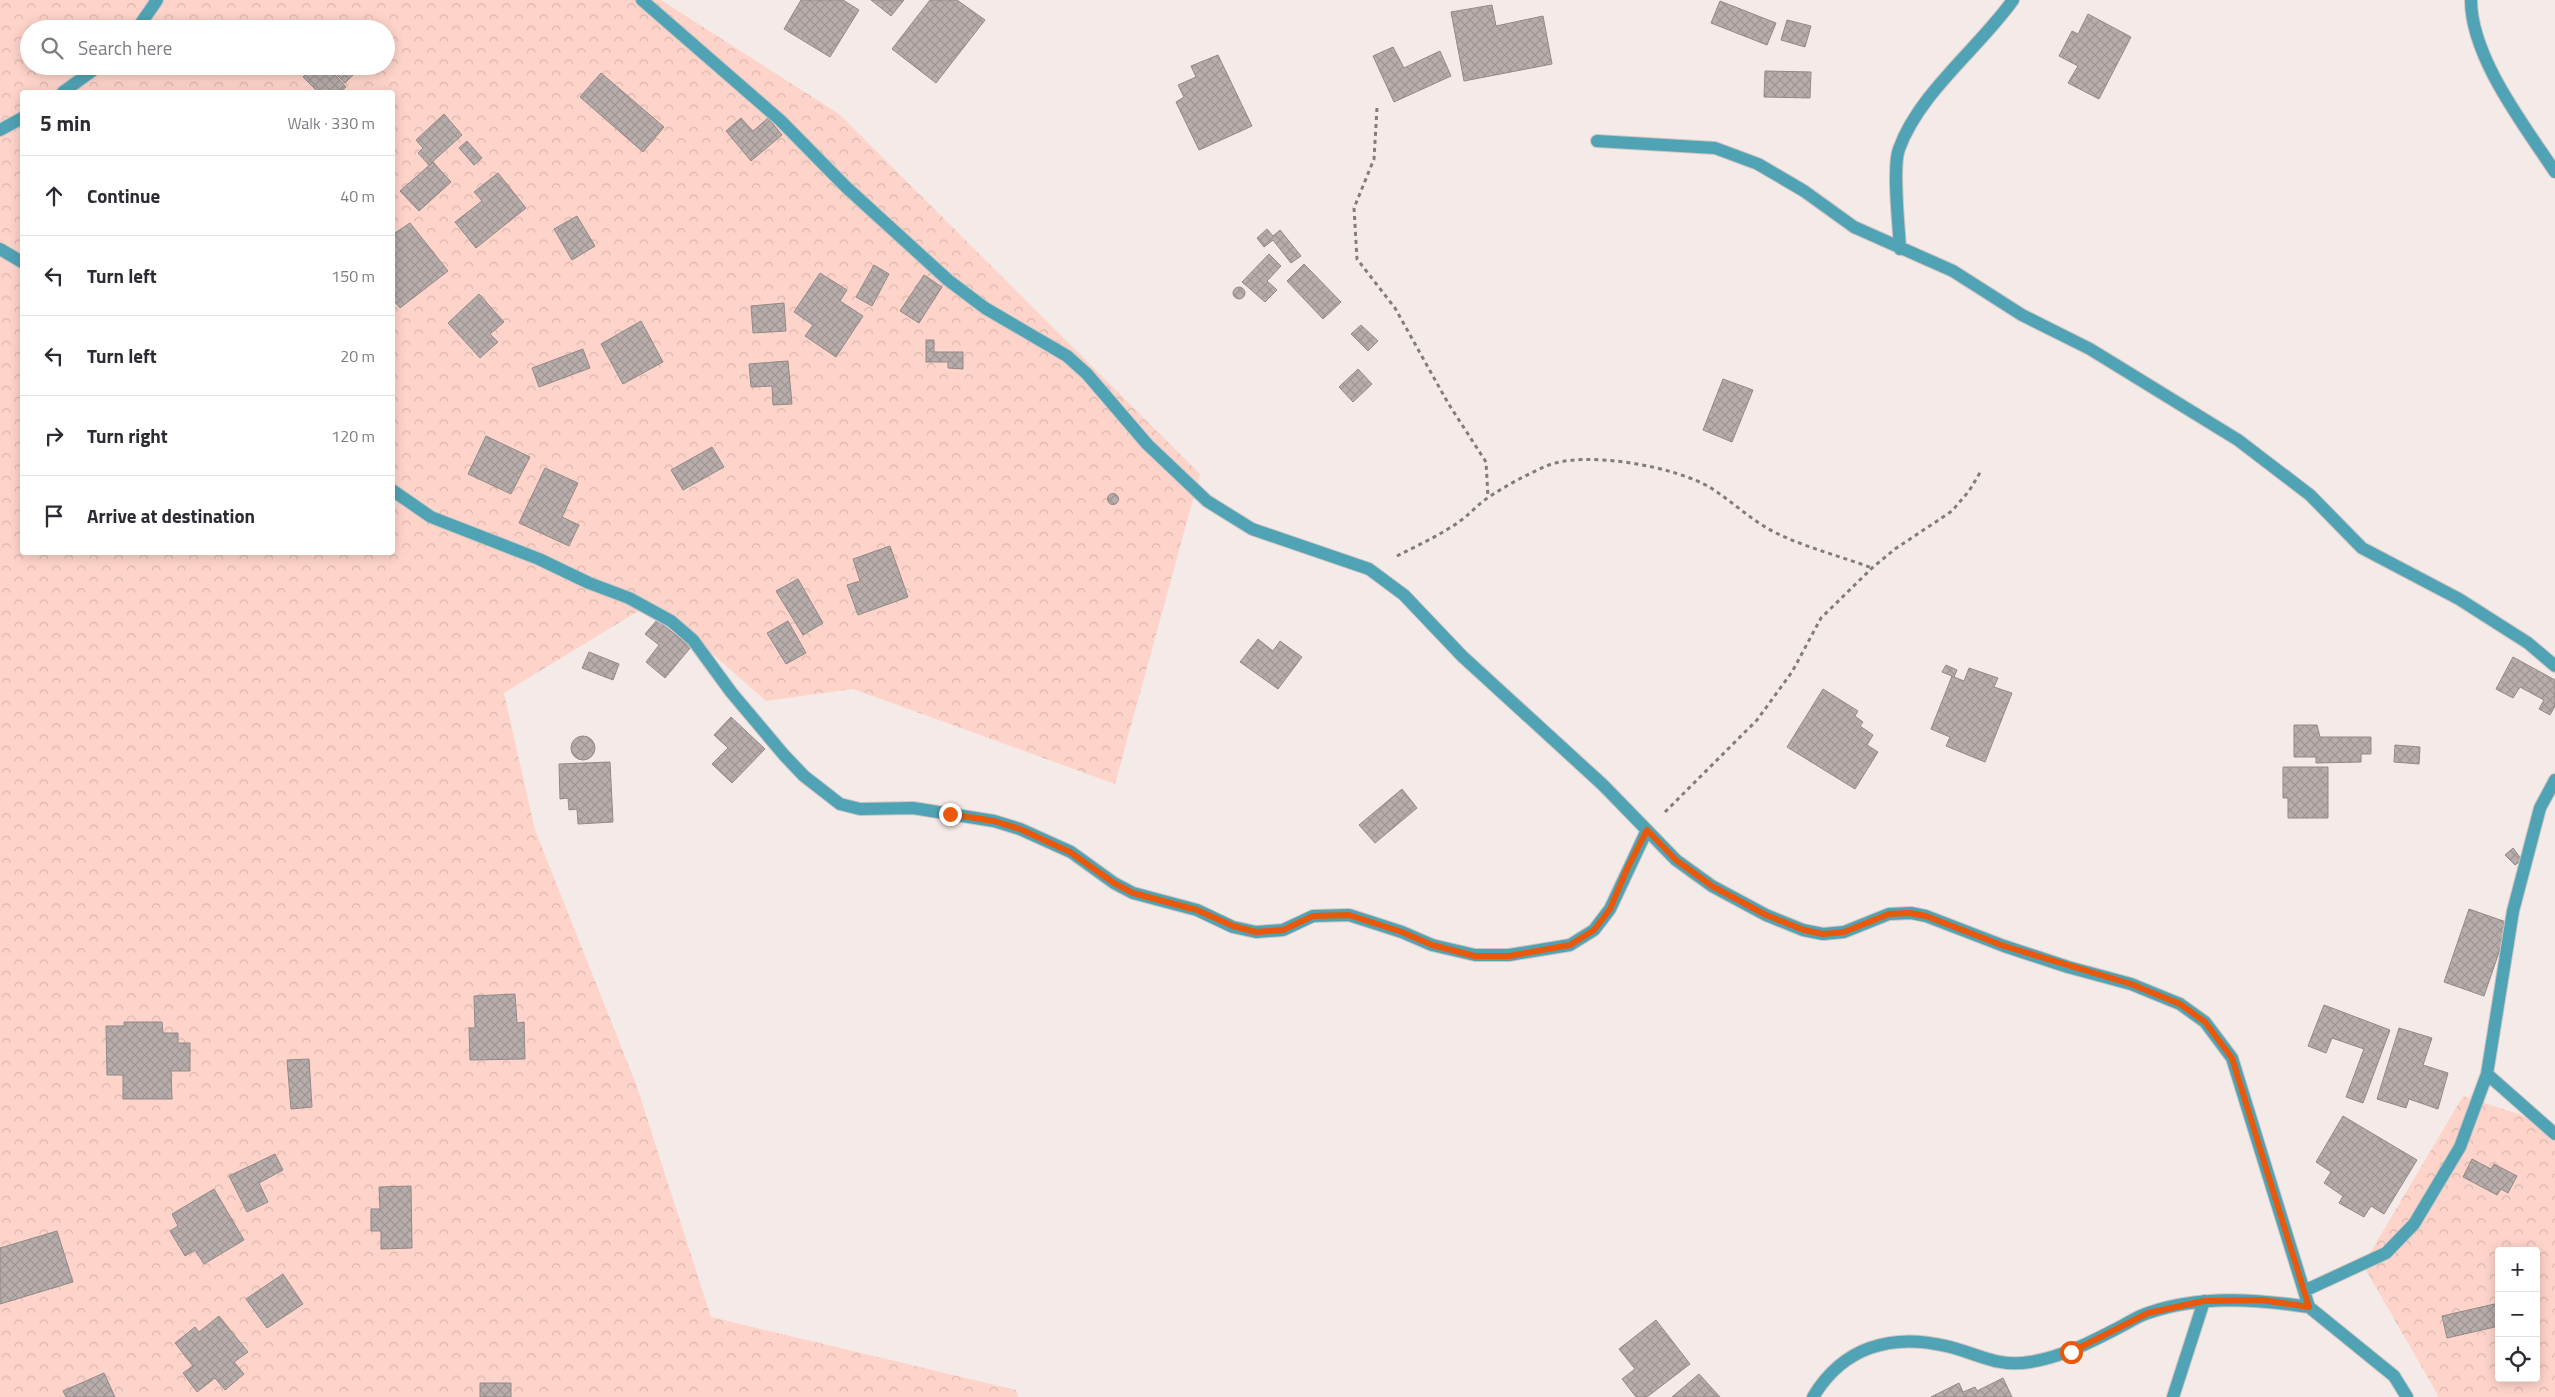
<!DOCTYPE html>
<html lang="en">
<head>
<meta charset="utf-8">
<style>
	:root { --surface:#fff; --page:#f7f7f7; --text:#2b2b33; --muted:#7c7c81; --line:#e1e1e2 }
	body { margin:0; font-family:"Titillium Web",sans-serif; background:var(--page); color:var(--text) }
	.controls { position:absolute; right:15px; bottom:15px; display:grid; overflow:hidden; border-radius:5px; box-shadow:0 2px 12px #0003 }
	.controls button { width:45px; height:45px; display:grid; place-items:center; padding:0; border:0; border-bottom:1px solid var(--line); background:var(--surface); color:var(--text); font:25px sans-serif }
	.stop { position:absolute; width:15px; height:15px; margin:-11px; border:4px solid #ea580c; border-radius:50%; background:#fff }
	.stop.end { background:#ea580c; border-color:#fff; box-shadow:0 1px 5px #0008 }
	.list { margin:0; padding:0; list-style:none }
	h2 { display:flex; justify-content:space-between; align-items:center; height:65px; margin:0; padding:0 20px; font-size:21px }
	h2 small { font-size:16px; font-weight:400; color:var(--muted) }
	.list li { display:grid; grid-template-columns:32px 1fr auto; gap:15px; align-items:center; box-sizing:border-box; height:80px; padding:0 20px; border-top:1px solid var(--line) }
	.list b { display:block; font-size:19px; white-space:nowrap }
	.list em { font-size:16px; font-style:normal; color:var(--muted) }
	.icon { flex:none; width:28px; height:28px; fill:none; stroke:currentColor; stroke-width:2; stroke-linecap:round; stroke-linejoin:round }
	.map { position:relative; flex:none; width:2555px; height:1397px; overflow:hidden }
	.search { position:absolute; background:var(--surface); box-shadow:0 2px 12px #0003; left:20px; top:20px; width:375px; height:55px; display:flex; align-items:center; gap:12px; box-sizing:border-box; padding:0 18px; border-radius:28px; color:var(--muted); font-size:19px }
	.panel { position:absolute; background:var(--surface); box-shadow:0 2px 12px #0003; left:20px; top:90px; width:375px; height:465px; border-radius:5px }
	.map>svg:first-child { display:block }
	.forest { fill:url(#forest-crowns); fill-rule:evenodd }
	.building { fill:url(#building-cross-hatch); stroke:#938987 }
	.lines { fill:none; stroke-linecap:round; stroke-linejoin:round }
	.street-casing { stroke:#cec5c3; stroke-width:14 }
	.path { stroke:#827c7a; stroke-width:3; stroke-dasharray:4 4; stroke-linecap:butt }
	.street { stroke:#50a3b4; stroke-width:12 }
	.route { stroke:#ea580c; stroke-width:6 }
</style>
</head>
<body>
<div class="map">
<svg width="2555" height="1397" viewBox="0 0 2555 1397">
	<defs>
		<pattern id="forest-crowns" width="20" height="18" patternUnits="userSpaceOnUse" patternTransform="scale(1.25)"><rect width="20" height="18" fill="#fed4ca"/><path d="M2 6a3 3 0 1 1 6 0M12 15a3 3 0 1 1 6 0" fill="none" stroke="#d9b6ad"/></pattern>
		<pattern id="building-cross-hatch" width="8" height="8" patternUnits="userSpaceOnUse" patternTransform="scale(1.25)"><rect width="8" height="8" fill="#b7adab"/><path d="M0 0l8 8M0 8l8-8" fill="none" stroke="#9d9493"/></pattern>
	</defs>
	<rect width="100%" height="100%" fill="#f4eae7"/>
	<path class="forest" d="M0 0H661L839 114 1200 474 1115 784 853 689 766 701 653 602 504 693 535 830 636 1084 711 1317 1016 1390 1018 1397H0ZM29 29H386V66H29ZM22 92H392V552H22Z
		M2463 1096 2555 1126V1397H2439L2363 1265ZM2499 1251H2536V1378H2499Z"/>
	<path class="building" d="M801 0H843L859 10 830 57 784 29Z
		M871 0H904L891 16Z
		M930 0H957L985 20 936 83 892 49Z
		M1720 1 1776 23 1767 45 1711 23Z
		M1492 5 1496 26 1543 16 1552 64 1464 81 1451 12Z
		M2088 14 2131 37 2099 99 2068 83 2078 66 2059 56 2072 31 2078 34Z
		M1787 20 1811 26 1805 47 1781 40Z
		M1393 47 1404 68 1440 51 1451 76 1394 102 1373 56Z
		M1218 55 1252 126 1199 150 1176 102 1184 97 1178 85 1196 77 1191 66Z
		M314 66H327L346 87 340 92H318L303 77Z
		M328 66H347L354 74 345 83Z
		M1765 71 1811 72 1810 98 1764 97Z
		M601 73 664 127 643 152 580 97Z
		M444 114 462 135 429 165 418 153 423 148 416 140Z
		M741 118 753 131 768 118 782 135 751 161 726 131Z
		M467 141 482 158 474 165 459 148Z
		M433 162 451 182 419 211 400 191Z
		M498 173 526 208 476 248 455 222 482 201 474 192Z
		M577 216 595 246 572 260 554 229Z
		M410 223 448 271 400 308 392 298V235Z
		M1267 229 1273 236 1280 230 1301 256 1291 263 1273 240 1264 247 1257 238Z
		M1269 254 1281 266 1267 281 1277 290 1265 302 1242 282Z
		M1304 264 1341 302 1323 319 1287 281Z
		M874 265 889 274 872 306 856 297Z
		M820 273 847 290 840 301 863 316 836 357 805 336 813 325 794 312Z
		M924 275 942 287 919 323 900 311Z
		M1233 293a6 6 0 1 1 12 0a6 6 0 1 1-12 0Z
		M479 294 504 322 490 334 498 342 480 358 448 323Z
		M784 303 786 331 753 333 751 306Z
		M641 321 663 362 623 384 601 344Z
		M1361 325 1378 341 1368 351 1351 334Z
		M926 340H934V352H963V369L948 368V362H926Z
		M583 349 590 368 539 387 532 368Z
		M788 361 792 404 773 405 772 386 751 387 749 364Z
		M1358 369 1372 384 1353 402 1339 387Z
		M1723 379 1753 390 1732 442 1703 430Z
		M486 436 530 457 511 494 468 474Z
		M712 447 724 467 683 490 671 470Z
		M545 468 578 483 562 517 579 525 569 546 519 523Z
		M1107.5 499a5.5 5.5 0 1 1 11 0a5.5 5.5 0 1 1-11 0Z
		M890 546 908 597 858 615 847 585 860 581 853 559Z
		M798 579 823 623 803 635 776 591Z
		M657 620 691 647 665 678 646 662 659 645 645 634Z
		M788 621 806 653 786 664 767 633Z
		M1258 639 1273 651 1280 641 1302 657 1278 689 1240 662Z
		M589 652 619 664 613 680 582 668Z
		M2513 657 2555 680V706L2550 715 2539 709 2544 700 2520 687 2513 698 2496 689Z
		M1946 665 1957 670 1954 677 1964 681 1969 668 1998 678 1994 687 2012 693 1985 762 1946 746 1950 737 1931 729 1952 676 1942 672Z
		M1823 689 1858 711 1855 716 1863 722 1860 726 1873 735 1867 745 1878 752 1855 789 1787 747Z
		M731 717 765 749 732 783 712 764 728 748 714 735Z
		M2294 725H2317L2320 737H2371V754H2361V762L2316 763V757H2294Z
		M571 748a12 12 0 1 1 24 0a12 12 0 1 1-24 0Z
		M2395 745 2420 747 2419 764 2394 762Z
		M610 762 613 822 578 824 577 809 569 810 568 798 560 799 559 764Z
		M2283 767H2328V818H2288V798H2283Z
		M1402 789 1417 808 1375 843 1359 825Z
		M2513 848 2522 860 2515 865 2505 855Z
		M2469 909 2509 923 2484 996 2444 982Z
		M515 994 517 1023 524 1022 525 1059 470 1060 469 1028H475L474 996Z
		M2324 1005 2390 1030 2363 1103 2346 1097 2364 1049 2332 1038 2326 1053 2308 1046Z
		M124 1022H162L163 1033H178V1043H190V1071H171L172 1099H123V1075H107L106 1026H124Z
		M2399 1028 2432 1038 2423 1065 2448 1073 2438 1109 2409 1099 2406 1108 2377 1099Z
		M309 1059 312 1107 291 1109 287 1060Z
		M2343 1116 2417 1160 2384 1214 2371 1206 2364 1217 2339 1203 2343 1196 2324 1183 2331 1172 2316 1162Z
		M275 1154 283 1170 259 1183 268 1202 247 1212 229 1176Z
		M2472 1159 2491 1169 2494 1164 2517 1176 2508 1193 2501 1189 2497 1195 2463 1177Z
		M411 1186 412 1248 381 1249V1231H371V1209H380L379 1187Z
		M214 1189 244 1240 204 1264 195 1250 185 1256 170 1231 178 1226 172 1214Z
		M57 1231 73 1282 0 1304V1248Z
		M283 1274 303 1304 267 1328 246 1299Z
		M2499 1303V1326L2447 1338 2442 1316Z
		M219 1316 248 1352 234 1362 244 1374 225 1390 215 1378 197 1392 183 1373 193 1366 175 1343 195 1327 199 1332Z
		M1656 1320 1690 1364 1647 1397H1636L1622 1379 1635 1369 1619 1349Z
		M104 1373 115 1397H66L63 1391Z
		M1699 1374 1720 1397H1672Z
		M2003 1378 2012 1397H1931L1959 1383 1963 1392 1975 1387 1977 1391Z
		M480 1383H511V1397H480Z"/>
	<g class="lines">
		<g class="street-casing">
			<path id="street" d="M642 0 780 120 846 187 948 280 985 308 1067 356 1087 374 1147 444 1207 501 1252 529 1369 569 1404 595 1462 656 1603 785 1676 860 1712 886 1766 915 1803 930 1823 934 1844 932 1889 914 1911 913 1926 916 2004 946 2068 967 2131 984 2180 1004 2205 1022 2232 1058 2309 1307 2394 1376 2407 1397
				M2471 0C2471 57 2524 125 2555 172
				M137 29 157 0
				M63 92 99 66
				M0 130 22 118
				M1597 141 1715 148 1758 164 1804 191 1854 227 1953 271 2022 315 2090 349 2238 440 2310 495 2362 548 2459 599 2528 643 2555 666
				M0 249 22 262
				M1900 249C1899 227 1892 167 1899 149 1919 93 1979 48 2013 0
				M392 490 431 517 539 559 589 583 629 598 671 621 693 640 731 692 784 755 804 776 840 804 860 809 913 808 994 821 1020 829 1071 852 1114 883 1133 893 1197 910 1233 927 1256 932 1283 930 1313 916 1349 915 1402 932 1432 945 1475 955H1509L1570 945 1594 930 1610 909 1647 830
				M2487 1074 2555 1134
				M2304 1291 2386 1253 2414 1224 2460 1147 2487 1074 2513 911 2540 808 2555 780
				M1813 1397C1843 1347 1891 1333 1946 1346 1977 1353 1997 1368 2030 1362 2062 1357 2089 1343 2118 1328 2128 1323 2138 1316 2148 1313 2200 1295 2256 1299 2309 1307
				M2173 1397 2204 1301"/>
		</g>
		<path class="path" d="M1377 108 1374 159 1354 208 1357 259 1395 308 1448 403 1486 462 1488 497
			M1397 556C1418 545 1441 535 1460 521 1470 514 1478 504 1489 497 1507 485 1526 475 1546 466 1584 450 1675 466 1711 488 1733 502 1752 521 1776 533 1807 548 1840 556 1872 568
			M1665 812 1757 720 1792 672 1821 618 1872 568 1895 549 1952 511 1969 491 1981 471"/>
		<use href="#street" class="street"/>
	</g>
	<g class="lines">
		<path class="route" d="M950 814 994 821 1020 829 1070 852 1114 883 1133 893 1197 910 1233 926 1256 932 1283 930 1313 916 1349 915 1402 932 1432 945 1475 956H1509L1570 945 1594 930 1610 909 1627 869 1647 830 1676 860 1712 886 1766 915 1804 930 1823 934 1844 932 1889 914 1910 913 1926 916 2004 946 2131 984 2180 1004 2205 1022 2232 1058 2309 1307 2262 1300 2204 1301 2148 1313 2071 1352"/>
	</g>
</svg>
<div class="controls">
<button>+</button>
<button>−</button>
<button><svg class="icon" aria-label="locate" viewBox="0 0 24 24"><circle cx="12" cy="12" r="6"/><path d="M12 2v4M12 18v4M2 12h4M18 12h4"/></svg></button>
</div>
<div class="stop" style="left:2071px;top:1352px"></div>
<div class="stop end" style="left:950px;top:814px"></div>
<div class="search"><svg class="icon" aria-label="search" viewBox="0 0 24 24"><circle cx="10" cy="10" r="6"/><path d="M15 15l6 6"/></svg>Search here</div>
<section class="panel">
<h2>5 min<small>Walk · 330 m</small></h2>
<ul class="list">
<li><svg class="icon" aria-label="ahead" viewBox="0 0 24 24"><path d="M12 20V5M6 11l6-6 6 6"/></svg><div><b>Continue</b></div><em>40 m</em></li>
<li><svg class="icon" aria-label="left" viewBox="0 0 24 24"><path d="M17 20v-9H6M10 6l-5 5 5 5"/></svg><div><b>Turn left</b></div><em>150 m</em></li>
<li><svg class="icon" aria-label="left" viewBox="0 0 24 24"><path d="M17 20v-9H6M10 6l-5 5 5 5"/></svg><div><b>Turn left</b></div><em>20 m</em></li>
<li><svg class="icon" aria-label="right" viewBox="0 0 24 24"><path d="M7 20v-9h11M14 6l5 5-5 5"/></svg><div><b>Turn right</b></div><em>120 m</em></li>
<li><svg class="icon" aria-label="arrive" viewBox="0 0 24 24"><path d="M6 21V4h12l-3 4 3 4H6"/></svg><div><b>Arrive at destination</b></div></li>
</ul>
</section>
</div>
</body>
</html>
